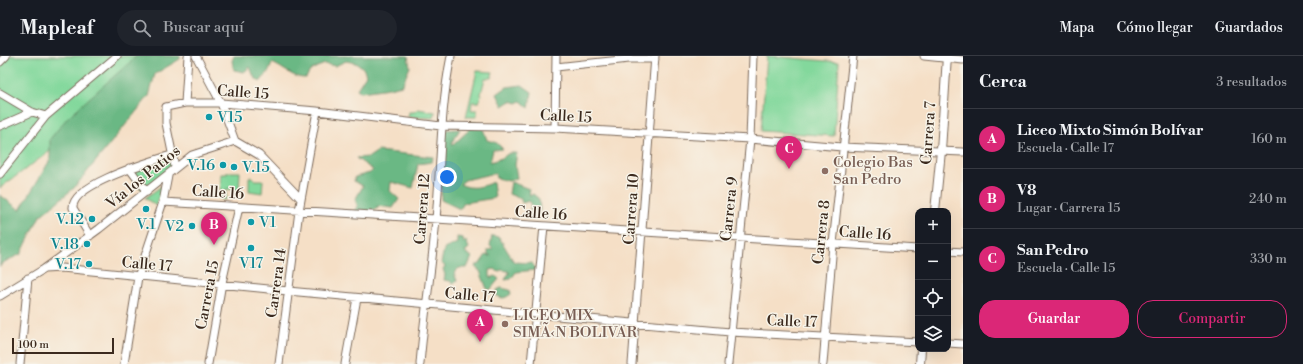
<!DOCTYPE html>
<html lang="es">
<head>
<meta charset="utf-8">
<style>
	:root { --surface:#171b24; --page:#20242c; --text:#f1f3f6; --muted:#9ea1a6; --line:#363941; --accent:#db2777 }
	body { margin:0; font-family:"Libre Bodoni",serif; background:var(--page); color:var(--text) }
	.controls { position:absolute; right:12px; bottom:12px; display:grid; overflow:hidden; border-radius:8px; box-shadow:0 4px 16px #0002 }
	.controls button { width:36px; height:36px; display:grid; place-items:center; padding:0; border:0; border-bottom:1px solid var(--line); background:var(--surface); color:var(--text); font:20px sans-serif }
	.scale { position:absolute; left:12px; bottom:10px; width:102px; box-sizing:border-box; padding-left:4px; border:2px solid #3b2a1e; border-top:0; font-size:11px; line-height:14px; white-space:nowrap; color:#3b2a1e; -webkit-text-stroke:3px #f7f3e8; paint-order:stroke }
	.you { position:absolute; left:447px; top:121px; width:14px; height:14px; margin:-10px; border:3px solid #fff; border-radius:50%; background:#1a73e8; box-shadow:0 0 0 6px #1a73e833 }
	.badge { display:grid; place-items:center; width:26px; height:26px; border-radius:50%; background:var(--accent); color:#fff; font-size:13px; font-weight:700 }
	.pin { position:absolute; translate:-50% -33px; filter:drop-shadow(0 1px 2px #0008) }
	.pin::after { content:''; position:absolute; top:21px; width:14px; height:12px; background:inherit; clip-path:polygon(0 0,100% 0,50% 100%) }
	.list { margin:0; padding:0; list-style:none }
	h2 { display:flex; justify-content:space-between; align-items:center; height:52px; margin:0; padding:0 16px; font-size:17px }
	h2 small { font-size:13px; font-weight:400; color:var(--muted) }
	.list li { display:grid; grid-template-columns:26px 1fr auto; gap:12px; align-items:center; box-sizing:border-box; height:60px; padding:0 16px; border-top:1px solid var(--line) }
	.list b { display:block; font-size:15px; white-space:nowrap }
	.list p { margin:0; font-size:13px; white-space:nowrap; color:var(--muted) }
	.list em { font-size:13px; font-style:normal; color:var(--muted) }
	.actions { display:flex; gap:8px; padding:12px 16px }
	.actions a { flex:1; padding:9px 0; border:1px solid var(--accent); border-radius:16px; text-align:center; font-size:14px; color:var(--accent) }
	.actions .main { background:var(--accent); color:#fff }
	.icon { flex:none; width:22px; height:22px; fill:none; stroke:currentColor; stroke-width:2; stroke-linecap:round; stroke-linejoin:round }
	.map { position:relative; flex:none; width:963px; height:308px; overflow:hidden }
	header { display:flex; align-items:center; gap:24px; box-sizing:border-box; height:56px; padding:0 20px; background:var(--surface); border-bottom:1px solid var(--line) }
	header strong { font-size:19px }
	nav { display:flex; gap:22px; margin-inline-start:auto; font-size:14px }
	.search { width:280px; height:36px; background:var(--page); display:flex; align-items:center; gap:10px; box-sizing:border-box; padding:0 14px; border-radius:22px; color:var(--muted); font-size:15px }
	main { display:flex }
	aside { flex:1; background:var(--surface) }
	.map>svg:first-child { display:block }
	.green { fill:#83d89c; stroke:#5f815d }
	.forest { fill:#6ab884; stroke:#527151 }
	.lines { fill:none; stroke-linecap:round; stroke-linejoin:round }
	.minor-casing { stroke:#7c6959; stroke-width:9 }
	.tertiary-casing { stroke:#7c6959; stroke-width:10 }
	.minor { stroke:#fff; stroke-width:7 }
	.tertiary { stroke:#fff; stroke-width:8 }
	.culture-dot { fill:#0f9aa8; stroke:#f7f3e8; stroke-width:1.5 }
	.education-dot { fill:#8d6e63; stroke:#f7f3e8; stroke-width:1.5 }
	.labels { text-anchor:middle; stroke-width:3; stroke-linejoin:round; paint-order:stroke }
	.street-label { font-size:15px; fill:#3b2a1e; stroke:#f7f3e8 }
	.culture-label { font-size:15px; fill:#0d838f; stroke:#f7f3e8; text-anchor:end }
	.education-label { font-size:15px; fill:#785e54; stroke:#f7f3e8; text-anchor:start }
</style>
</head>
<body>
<header>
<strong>Mapleaf</strong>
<div class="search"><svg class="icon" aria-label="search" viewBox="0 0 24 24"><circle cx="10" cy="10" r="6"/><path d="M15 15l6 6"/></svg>Buscar aquí</div>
<nav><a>Mapa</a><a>Cómo llegar</a><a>Guardados</a></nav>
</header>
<main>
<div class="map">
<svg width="963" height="308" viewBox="0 0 963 308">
	<rect width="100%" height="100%" fill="#f7f3e8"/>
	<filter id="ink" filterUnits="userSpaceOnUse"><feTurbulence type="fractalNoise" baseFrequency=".025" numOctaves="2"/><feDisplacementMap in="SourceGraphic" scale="8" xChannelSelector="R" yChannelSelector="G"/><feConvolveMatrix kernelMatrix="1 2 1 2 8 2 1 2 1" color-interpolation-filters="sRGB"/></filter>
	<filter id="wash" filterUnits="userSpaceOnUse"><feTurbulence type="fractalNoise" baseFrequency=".012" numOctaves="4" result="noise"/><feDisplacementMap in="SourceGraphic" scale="16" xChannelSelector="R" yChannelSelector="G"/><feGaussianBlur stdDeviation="0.9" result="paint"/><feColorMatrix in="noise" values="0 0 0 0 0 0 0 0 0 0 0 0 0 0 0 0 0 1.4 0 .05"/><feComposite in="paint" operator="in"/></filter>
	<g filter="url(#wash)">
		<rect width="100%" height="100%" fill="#f5dfc6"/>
		<path class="green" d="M0 0H171L169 7 0 132Z
			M767 0 839 6 834 80 761 75Z
			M477 15 493 16 491 22H485L479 46H472L471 54H477V61H466Z
			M418 53 435 56 434 62 408 61 409 56H414Z
			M170 103 172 110 160 126 145 138 127 115Z
			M227 116H240L239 134 226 133V144L220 143 221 118H227Z
			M249 121H253L255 124H263L262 137 249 135Z
			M163 129 156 150 145 142Z"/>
		<path class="forest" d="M137 0H180V3L155 18 149 40 74 132 40 160 21 198 2 207 0 211V139L20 154 50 104V83L68 61Z
			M234 0H408L410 11 402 29 389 32 361 36 357 33 366 19C363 8 357 7 346 5L335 10 325 8 317 11 310 15 306 22C294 23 284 12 272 7L269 15 260 26 254 21 250 11 244 16 234 14 232 5Z
			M522 29 532 36 529 52 521 45 517 47 511 45 503 50 497 38 507 31Z
			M471 66 481 67 487 84 497 87 503 93 493 94 490 106 502 102 509 97H517L515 109 517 122 509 125 496 122 495 117 465 124 460 128C471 134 482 131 493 126L495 142 464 147 460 153 441 144 443 74 460 73 452 86 453 89 469 74Z
			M378 95 433 101 432 106 418 108 413 132 391 126 390 135 399 143 393 152 377 150 378 152 369 156 365 155 362 159 354 156 358 150 355 144 363 130 354 125 355 121 370 117 373 114 356 102 369 101Z
			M511 126 529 133 530 140 533 138 539 143 540 155H530L531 147 529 145 522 147 521 143 509 138Z
			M492 180 499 181 514 206 532 207 536 214 516 216 511 223 505 224 508 218H510L508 215 501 214 498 216 495 213 490 214V222L495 220 499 223 490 234 487 233 480 215 475 211 476 209H479L486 199 491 200 488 198V194L493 193 490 190Z
			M457 181 463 182 464 187 466 185 469 192 465 196 472 201 467 212H459L454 217 457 225 453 228 450 225 444 224 445 219 443 213 445 210 441 207 444 193 457 187Z
			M501 232 510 234 511 238C504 243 502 243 496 239L497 234Z"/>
	</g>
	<g filter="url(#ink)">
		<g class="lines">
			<g class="minor-casing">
				<path id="minor" d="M196 0 221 47 235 85
					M924 0 963 4
					M0 6 6 0
					M556 11 629 3H655
					M0 37 32 56 46 60
					M185 47 188 0
					M0 70 32 56
					M555 72 556 0
					M175 111 166 67V51L185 47H221L317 55 441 70 555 72 750 83 842 91 963 96
					M129 112 147 136
					M0 118 46 60 117 0
					M163 146 918 193
					M90 180 73 152C71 128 153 105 171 99
					M948 195 963 196
					M44 213 62 212 288 235 730 276 918 286
					M0 240 44 213 99 173 192 99 235 85 259 99 301 143
					M948 287 963 288
					M20 308 28 222
					M124 308 138 221 163 146 168 120
					M208 308 222 227 239 151
					M279 308 299 155 317 55
					M345 308 357 242
					M420 308C424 260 432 211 436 163 441 108 440 54 451 0
					M531 308 544 170
					M632 308 655 0
					M728 308 750 83 753 0
					M823 308 833 188 853 0"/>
			</g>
			<g class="tertiary-casing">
				<path id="tertiary" d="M935 155 941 95 947 0
					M920 308 921 293"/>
			</g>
			<use href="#minor" class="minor"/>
			<use href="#tertiary" class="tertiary"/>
		</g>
	</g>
	<g class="culture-dot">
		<circle cx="209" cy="61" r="4"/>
		<circle cx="223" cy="109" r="4"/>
		<circle cx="234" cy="111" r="4"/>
		<circle cx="146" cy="153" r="4"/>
		<circle cx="92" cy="163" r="4"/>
		<circle cx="251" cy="166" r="4"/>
		<circle cx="192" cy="170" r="4"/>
		<circle cx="87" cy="188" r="4"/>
		<circle cx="251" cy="192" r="4"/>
		<circle cx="89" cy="208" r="4"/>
	</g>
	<g class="education-dot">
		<circle cx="825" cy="115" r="4"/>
		<circle cx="505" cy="268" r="4"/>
	</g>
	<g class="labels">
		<g class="street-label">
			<text transform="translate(243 36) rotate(4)" y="5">Calle 15</text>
			<text transform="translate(566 60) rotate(3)" y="5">Calle 15</text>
			<text transform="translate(928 77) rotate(-86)" y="5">Carrera 7</text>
			<text transform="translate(143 121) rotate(-39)" y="5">Vía los Patios</text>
			<text transform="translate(218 136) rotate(4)" y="5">Calle 16</text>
			<text transform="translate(422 153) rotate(-86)" y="5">Carrera 12</text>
			<text transform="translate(631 153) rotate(-86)" y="5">Carrera 10</text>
			<text transform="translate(729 153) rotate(-84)" y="5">Carrera 9</text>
			<text transform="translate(541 157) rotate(4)" y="5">Calle 16</text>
			<text transform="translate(821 176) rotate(-84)" y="5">Carrera 8</text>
			<text transform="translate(865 177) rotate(4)" y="5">Calle 16</text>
			<text transform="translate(147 208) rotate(5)" y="5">Calle 17</text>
			<text transform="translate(276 227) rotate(-82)" y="5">Carrera 14</text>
			<text transform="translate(207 239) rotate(-79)" y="5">Carrera 15</text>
			<text transform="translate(470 239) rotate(5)" y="5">Calle 17</text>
			<text transform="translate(792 265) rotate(2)" y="5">Calle 17</text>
		</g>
		<g class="culture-label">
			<text x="217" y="66" text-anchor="start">V15</text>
			<text x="215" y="114">V.16</text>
			<text x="242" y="116" text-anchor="start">V.15</text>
			<text x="84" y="168">V.12</text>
			<text x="259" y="171" text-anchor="start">V1</text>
			<text x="146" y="173" text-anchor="middle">V.1</text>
			<text x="184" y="175">V2</text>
			<text x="79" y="193">V.18</text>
			<text x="251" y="212" text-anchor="middle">V17</text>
			<text x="81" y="213">V.17</text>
		</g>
		<g class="education-label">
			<text x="833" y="111">Colegio Bas<tspan x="833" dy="17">San Pedro</tspan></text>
			<text x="513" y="264">LICEO MIX<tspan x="513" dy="17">SIMÃ‹N BOLIVAR</tspan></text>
		</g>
	</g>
</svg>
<div class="controls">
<button>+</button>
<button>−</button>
<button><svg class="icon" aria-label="locate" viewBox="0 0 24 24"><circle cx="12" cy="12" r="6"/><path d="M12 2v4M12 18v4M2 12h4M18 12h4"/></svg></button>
<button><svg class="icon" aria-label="layers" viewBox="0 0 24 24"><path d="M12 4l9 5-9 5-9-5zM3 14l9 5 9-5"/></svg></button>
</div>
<div class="scale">100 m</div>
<div class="you"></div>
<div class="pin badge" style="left:480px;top:286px">A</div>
<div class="pin badge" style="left:214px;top:189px">B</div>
<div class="pin badge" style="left:789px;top:113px">C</div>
</div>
<aside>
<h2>Cerca<small>3 resultados</small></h2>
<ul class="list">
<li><span class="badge">A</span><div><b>Liceo Mixto Simón Bolívar</b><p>Escuela · Calle 17</p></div><em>160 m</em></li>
<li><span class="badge">B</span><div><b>V8</b><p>Lugar · Carrera 15</p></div><em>240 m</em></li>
<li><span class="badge">C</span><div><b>San Pedro</b><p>Escuela · Calle 15</p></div><em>330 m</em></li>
</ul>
<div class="actions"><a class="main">Guardar</a><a>Compartir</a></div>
</aside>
</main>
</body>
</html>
